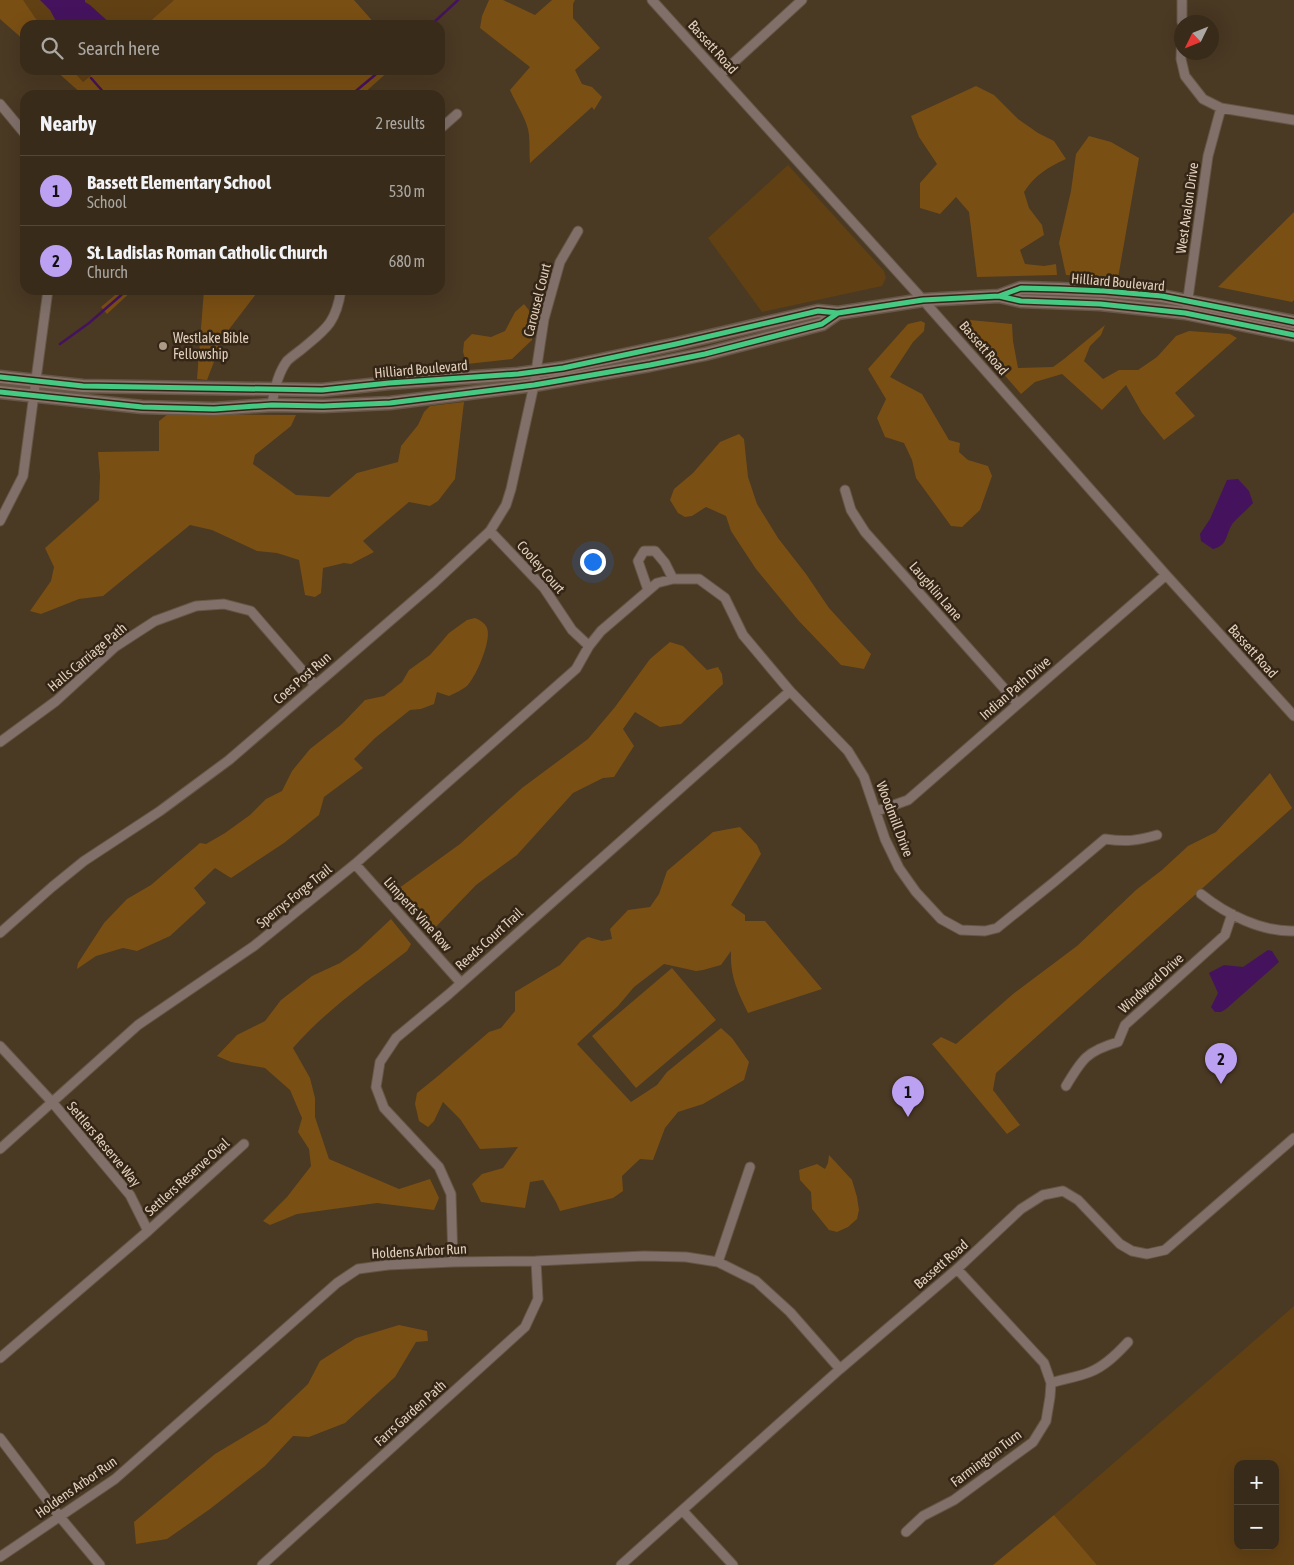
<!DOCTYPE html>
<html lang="en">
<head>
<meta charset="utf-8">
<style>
	:root { --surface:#382b1a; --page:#433727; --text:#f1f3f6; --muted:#aba7a2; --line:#524739; --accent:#bca0f2 }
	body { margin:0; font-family:"Asap Condensed",sans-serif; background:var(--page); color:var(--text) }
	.controls { position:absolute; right:15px; bottom:15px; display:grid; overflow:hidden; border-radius:10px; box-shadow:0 5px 20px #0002 }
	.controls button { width:45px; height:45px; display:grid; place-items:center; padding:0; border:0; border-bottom:1px solid var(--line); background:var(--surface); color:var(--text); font:25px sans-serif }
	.compass { position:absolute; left:1174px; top:15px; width:45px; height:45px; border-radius:50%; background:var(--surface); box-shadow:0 5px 20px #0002; rotate:227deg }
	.you { position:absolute; left:592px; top:561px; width:18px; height:18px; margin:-12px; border:4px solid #fff; border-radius:50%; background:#1a73e8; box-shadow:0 0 0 8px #1a73e833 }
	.badge { display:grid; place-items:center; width:32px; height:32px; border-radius:50%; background:var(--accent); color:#111; font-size:16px; font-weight:700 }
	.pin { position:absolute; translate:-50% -41px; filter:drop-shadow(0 1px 2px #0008) }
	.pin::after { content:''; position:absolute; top:26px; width:18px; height:15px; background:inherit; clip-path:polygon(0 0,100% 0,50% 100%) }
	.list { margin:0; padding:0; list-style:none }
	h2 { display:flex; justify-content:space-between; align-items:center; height:65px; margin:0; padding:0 20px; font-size:21px }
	h2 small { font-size:16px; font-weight:400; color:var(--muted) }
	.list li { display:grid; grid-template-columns:32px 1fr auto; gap:15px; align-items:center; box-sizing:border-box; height:70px; padding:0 20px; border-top:1px solid var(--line) }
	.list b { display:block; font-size:19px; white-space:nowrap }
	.list p { margin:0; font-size:16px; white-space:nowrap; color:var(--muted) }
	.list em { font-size:16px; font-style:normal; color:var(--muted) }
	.icon { flex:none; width:28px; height:28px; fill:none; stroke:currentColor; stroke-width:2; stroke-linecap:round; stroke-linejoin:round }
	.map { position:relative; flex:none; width:1294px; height:1565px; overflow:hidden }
	.search { position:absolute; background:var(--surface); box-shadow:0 5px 20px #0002; left:20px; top:20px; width:425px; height:55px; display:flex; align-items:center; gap:12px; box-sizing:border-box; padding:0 18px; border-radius:15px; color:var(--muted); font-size:19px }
	.panel { position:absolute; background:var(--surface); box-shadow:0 5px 20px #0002; left:20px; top:90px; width:425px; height:205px; border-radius:15px }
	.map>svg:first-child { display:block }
	.built { fill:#614014; fill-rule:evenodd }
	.green { fill:#7a4f14 }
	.water { fill:#45135e }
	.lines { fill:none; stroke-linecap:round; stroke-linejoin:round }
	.stream { stroke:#45135e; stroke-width:2.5 }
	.minor-casing { stroke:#655645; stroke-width:11 }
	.secondary-casing { stroke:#655645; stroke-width:15 }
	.minor { stroke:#81706a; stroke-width:9 }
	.secondary { stroke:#867169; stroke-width:12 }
	.cycleway-casing { stroke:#342616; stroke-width:8 }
	.cycleway { stroke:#46c982; stroke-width:5 }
	.poi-dot { fill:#ad9a86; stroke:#342616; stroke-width:2 }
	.labels { text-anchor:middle; stroke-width:5; stroke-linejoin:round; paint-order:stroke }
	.street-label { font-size:14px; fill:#e2cfbb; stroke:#342616 }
	.poi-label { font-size:14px; fill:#e2cfbb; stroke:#342616; text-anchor:start }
</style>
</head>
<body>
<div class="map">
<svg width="1294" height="1565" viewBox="0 0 1294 1565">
	<rect width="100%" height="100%" fill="#4a3923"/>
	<path class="built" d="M0 0H174L146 25H25Z
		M60 70H96L76 88Z
		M788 165 884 271 886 278 882 286 762 312 708 238Z
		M1294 1306V1565H1097L1054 1515ZM1238 1464H1275V1546H1238Z"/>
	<path class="green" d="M0 0H23L40 25H25V41L0 19Z
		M174 0H354L376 25H146Z
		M489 0H503L535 15 552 0H575L573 4V18L600 48 575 70 582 84 592 87 602 97 594 110 592 107 530 163C529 154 530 144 529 135 528 121 516 104 510 90L530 67 480 28 482 16Z
		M55 70H72L83 82 97 70H390L362 95H83Z
		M976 86 994 95 1018 119 1038 133 1054 141 1066 159C1048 167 1035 175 1024 192L1029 208 1042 225 1044 235 1020 250 1025 264 1044 266 1056 264 1057 275 977 277 969 212 956 197 940 214 920 208V183L937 164 919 137 911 116Z
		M1089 136 1111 142 1139 158 1118 278 1066 275 1059 243 1071 191 1076 154Z
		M1294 212V300L1292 302 1218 287Z
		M121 290H133L107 314 101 307Z
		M204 290H259L224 336 207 380 197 379Z
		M524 304 532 314V340L512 359 467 364 463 352 464 342 472 334 491 337 505 331 515 312Z
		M970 320 1012 324 1013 341 1018 368 1053 367 1064 359 1105 325 1101 335 1090 346 1084 361 1103 379 1119 370H1138L1157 357 1176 336 1189 331 1230 334 1237 338 1175 393 1195 416 1164 440 1142 413 1126 385 1102 410 1062 374 1035 382 1021 394 965 330Z
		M921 321 925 323 924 331 913 342 890 377 922 394 949 440 960 443 959 452 968 460 988 466 992 476 980 510 962 527 951 526 916 478 912 460 904 443 885 437 877 418 886 399 868 369 908 324Z
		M464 402 455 479 438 501 430 506 409 502 363 541 374 552 351 564 344 563 323 568 321 593 315 597 305 595 299 560 277 553 257 551 212 530 190 525 103 596 79 599 41 614 30 611 51 581 54 567 45 548 99 500 100 476 98 452 159 451V421L168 414 296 415 291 426 255 455 253 464 296 495 329 497 357 473 398 462 401 446 418 425 424 412 430 406Z
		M739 434 744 439 748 477 757 504 778 538 806 574 829 608 871 654 864 669 841 665 798 620 756 569 731 531 726 516 706 507 692 516 685 517 678 513 670 500 674 489 693 473 720 442Z
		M475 618C480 620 485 623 487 628 492 640 476 677 467 686 462 690 455 693 449 696L437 692 434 704 421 709 410 710 375 738 354 759 363 768 324 797 319 815 284 843 231 878 215 868 194 888 206 903 170 936 137 951 123 948 96 956 77 969 78 963 104 923 127 899 151 885 200 843 206 844 225 833 250 815 266 799 282 791 292 771 310 749 342 724 365 700 384 696 402 682 409 670 430 655 449 633 467 620Z
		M670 642 683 646 707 670 718 667 722 674 723 684 681 724 660 727 635 712 623 729 634 746 614 777 603 778 573 793 517 855 476 885 431 932 395 891 460 844 522 788 588 739 615 707 650 659Z
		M1270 773 1292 808 996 1073 993 1090 1020 1125 1007 1134 932 1044 941 1037 956 1044 1013 994 1077 946 1136 890 1162 870 1188 846 1216 832Z
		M740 827 757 845 761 854 731 905 745 915V921H765L822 989 748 1013C737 990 730 977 731 951L721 965 703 970 696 971 664 964 634 987 618 1006 577 1044 631 1102 657 1085 667 1072 721 1028 732 1038 749 1062 744 1080 703 1104 678 1112 665 1128 653 1160 640 1159 622 1176 623 1191 613 1198 560 1211 556 1202 543 1180 530 1182 525 1208 481 1202 472 1184 482 1174 503 1168 518 1147 480 1149 460 1119 443 1102 434 1121 428 1127 419 1121 415 1104 417 1093 438 1076 489 1032 501 1028 515 1011V992L560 965 581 941 588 937 602 941 612 939 610 929 628 910 650 907 659 894 667 871 713 832Z
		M391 919 411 944 407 951C367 982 326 1010 293 1048L310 1078 315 1098V1117L329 1159 399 1189 430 1179 439 1198 434 1210 377 1203 297 1214 270 1225 263 1221 287 1197 311 1166 309 1149 298 1132 302 1118 290 1090 265 1068 231 1062 217 1056 237 1035 265 1021 281 1000 312 976 340 963 358 950Z
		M672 968 716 1020 636 1088 592 1036Z
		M829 1155 852 1180 857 1197 859 1210 857 1219 848 1227 837 1232 829 1230 812 1209 811 1192 800 1180 799 1170 817 1164 825 1169 828 1163Z
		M399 1325 427 1331 428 1341 416 1342 395 1377 345 1423 309 1437 293 1436 265 1466 210 1509 167 1539 136 1544 134 1522 215 1454 267 1423 308 1384 320 1361 356 1338Z
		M1054 1515 1097 1565H993Z"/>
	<path class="water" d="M40 0H85V2L90 5 112 25H58L50 10Z
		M1238 479 1249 491 1253 503C1247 510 1239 516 1233 523 1225 534 1229 545 1213 549L1201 541 1200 534 1210 519 1227 480Z
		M1268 950 1272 951 1279 962 1226 1009 1221 1012H1215L1211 1007 1218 993 1209 973 1224 965 1243 967Z"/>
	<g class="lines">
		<path class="stream" d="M431 25 458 0
			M91 78 106 95
			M351 95 381 70
			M60 344 89 323 127 290"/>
		<g class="minor-casing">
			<path id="minor" d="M652 0 923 300 1166 575 1294 716
				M1182 0V22
				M1182 29 1181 59 1185 76 1203 99 1221 108 1294 120
				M720 75 802 0
				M0 104 25 134
				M440 129 457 114
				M1187 305 1208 156 1221 108
				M272 405C274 391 278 373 287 361 291 357 297 353 302 349 326 329 336 323 341 290
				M845 490 851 510 865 532 1018 704
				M0 521 23 476 48 290
				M490 531 544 588 572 630 589 646
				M648 590 638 561 644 551H655L665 563 673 579
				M0 742 56 701 115 647 155 621 196 606 224 604 251 611 315 685
				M877 811 908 800 1166 575
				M355 864 461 983
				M1201 894C1226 914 1261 932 1294 931
				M0 933 52 887 84 861 160 811 229 760 435 582 490 531 506 505 511 489 534 385 544 319 560 262 578 231
				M0 1046 52 1102 130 1195 148 1231
				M1066 1086C1082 1059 1087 1051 1118 1042L1125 1025 1225 935 1232 914
				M0 1149 138 1025 254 946 355 864 576 669 589 646 601 631 657 583 673 579H699L725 598 743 635 790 691 848 751 864 777 885 839 899 868 916 892 941 919 961 930 985 931 997 928 1054 882 1105 839C1126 842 1136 841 1157 835
				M453 1262 451 1194 439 1167 384 1108 376 1087 380 1062 396 1038 449 994 790 691
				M718 1262 750 1167
				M0 1358 148 1231 244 1144
				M1051 1383C1063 1379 1078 1377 1090 1372 1105 1366 1117 1354 1128 1342
				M0 1438 60 1517 100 1565
				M683 1511 733 1565
				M906 1532 923 1516 954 1500 1033 1442 1046 1421 1050 1397 1051 1383 1044 1363 957 1269
				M0 1557 115 1479 337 1283 358 1269 388 1265 453 1262 536 1261 644 1256 686 1257 718 1262 756 1281 790 1312 840 1369
				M262 1565 525 1327 538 1299 536 1261
				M621 1565 840 1369 957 1269 1021 1209 1043 1195 1063 1191 1078 1200 1120 1244 1132 1251 1147 1254 1165 1250 1294 1138"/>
		</g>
		<g class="secondary-casing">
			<path id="secondary" d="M999 296 1021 301 1100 304 1185 313 1294 335
				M0 377 83 386 322 390 389 383 518 374 563 368 676 344 818 311 838 313 923 300 999 296 1021 288 1059 289 1105 291 1162 296 1294 322
				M0 392 142 407 214 409 272 405 323 406 390 403 534 385 650 365 705 354 822 324 838 313"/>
		</g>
		<use href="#minor" class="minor"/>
		<use href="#secondary" class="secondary"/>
		<g class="cycleway-casing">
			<path id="cycleway" d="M999 296 1021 301 1100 304 1185 313 1294 335
				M0 377 83 386 322 390 389 383 518 374 563 368 676 344 818 311 838 313 923 300 999 296 1021 288 1059 289 1105 291 1162 296 1294 322
				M0 392 142 407 214 409 272 405 323 406 390 403 534 385 650 365 705 354 822 324 838 313"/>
		</g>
		<use href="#cycleway" class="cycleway"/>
	</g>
	<circle class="poi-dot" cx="163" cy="346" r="5"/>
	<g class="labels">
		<g class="street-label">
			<text transform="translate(713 47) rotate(48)" y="5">Bassett Road</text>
			<text transform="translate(1187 208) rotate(-82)" y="5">West Avalon Drive</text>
			<text transform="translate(1118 282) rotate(5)" y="5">Hilliard Boulevard</text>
			<text transform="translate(537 300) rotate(-76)" y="5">Carousel Court</text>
			<text transform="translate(984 348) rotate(49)" y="5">Bassett Road</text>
			<text transform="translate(421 369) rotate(-5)" y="5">Hilliard Boulevard</text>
			<text transform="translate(541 567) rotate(49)" y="5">Cooley Court</text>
			<text transform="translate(936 591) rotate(49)" y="5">Laughlin Lane</text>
			<text transform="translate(1253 651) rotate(48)" y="5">Bassett Road</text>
			<text transform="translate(87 657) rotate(-40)" y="5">Halls Carriage Path</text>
			<text transform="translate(302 678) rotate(-41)" y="5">Coes Post Run</text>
			<text transform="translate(1015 688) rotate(-41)" y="5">Indian Path Drive</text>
			<text transform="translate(895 819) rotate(69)" y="5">Woodmill Drive</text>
			<text transform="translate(294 896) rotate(-39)" y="5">Sperrys Forge Trail</text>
			<text transform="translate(418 914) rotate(48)" y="5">Limperts Vine Row</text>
			<text transform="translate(489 939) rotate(-42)" y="5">Reeds Court Trail</text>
			<text transform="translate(1151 983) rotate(-42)" y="5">Windward Drive</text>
			<text transform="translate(104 1144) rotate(50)" y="5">Settlers Reserve Way</text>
			<text transform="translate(187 1177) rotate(-42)" y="5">Settlers Reserve Oval</text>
			<text transform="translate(419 1251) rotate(-3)" y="5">Holdens Arbor Run</text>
			<text transform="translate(941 1264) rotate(-41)" y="5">Bassett Road</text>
			<text transform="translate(410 1413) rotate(-42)" y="5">Farrs Garden Path</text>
			<text transform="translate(986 1458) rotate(-37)" y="5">Farmington Turn</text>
			<text transform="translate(76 1487) rotate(-35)" y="5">Holdens Arbor Run</text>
		</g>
		<g class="poi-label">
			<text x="173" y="343">Westlake Bible<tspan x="173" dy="16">Fellowship</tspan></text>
		</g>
	</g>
</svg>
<div class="controls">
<button>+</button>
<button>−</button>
</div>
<svg class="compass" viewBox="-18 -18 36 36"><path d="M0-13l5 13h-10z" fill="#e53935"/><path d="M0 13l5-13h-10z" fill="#aba7a2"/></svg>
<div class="you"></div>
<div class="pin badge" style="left:908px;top:1117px">1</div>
<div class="pin badge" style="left:1221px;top:1084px">2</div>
<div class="search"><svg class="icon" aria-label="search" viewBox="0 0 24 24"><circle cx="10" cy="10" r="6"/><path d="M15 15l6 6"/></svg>Search here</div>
<section class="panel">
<h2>Nearby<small>2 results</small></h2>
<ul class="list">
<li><span class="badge">1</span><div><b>Bassett Elementary School</b><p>School</p></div><em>530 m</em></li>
<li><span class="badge">2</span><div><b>St. Ladislas Roman Catholic Church</b><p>Church</p></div><em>680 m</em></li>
</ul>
</section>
</div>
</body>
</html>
